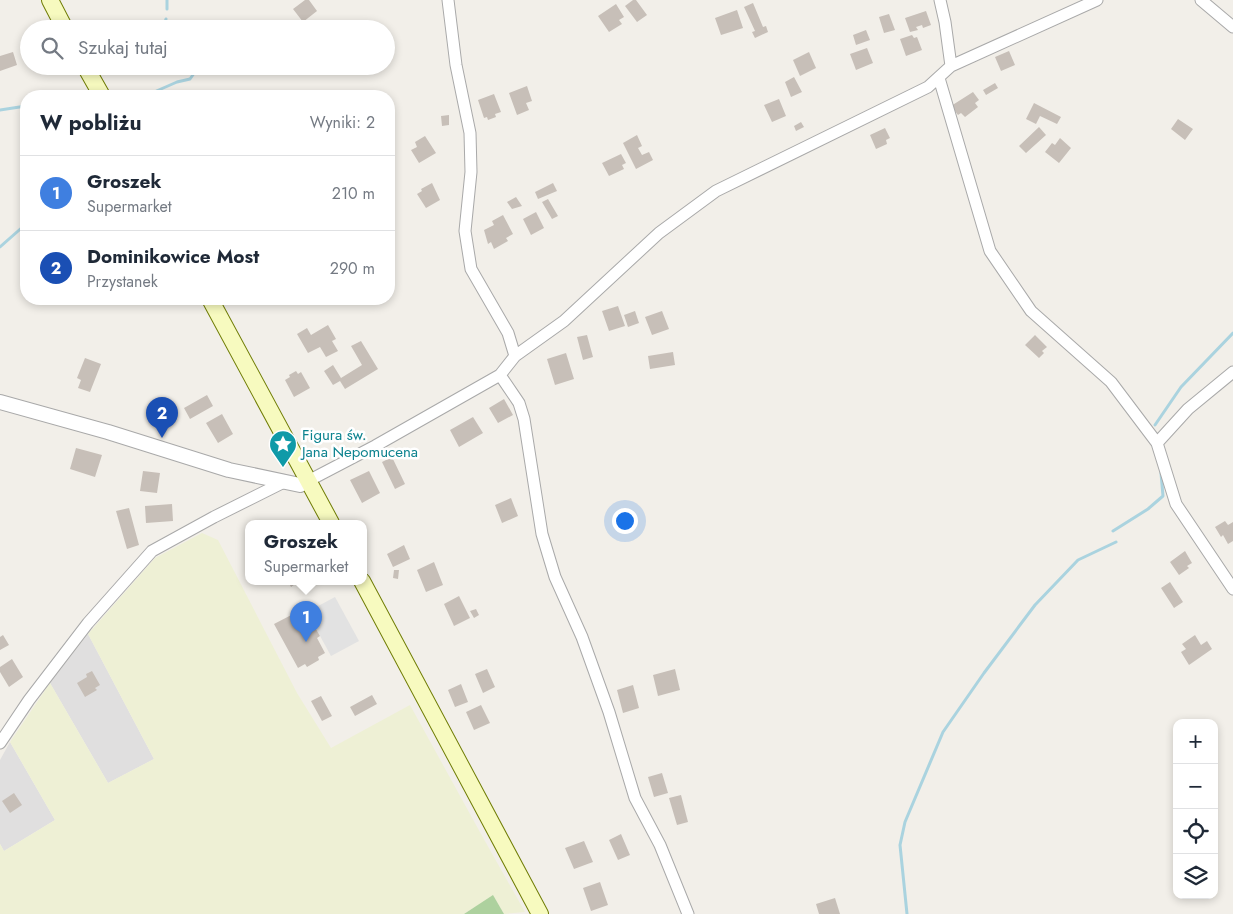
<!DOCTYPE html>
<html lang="pl">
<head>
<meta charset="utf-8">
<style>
	:root { --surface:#fff; --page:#f2f2f3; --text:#1f2937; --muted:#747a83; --line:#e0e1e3; --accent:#d40000 }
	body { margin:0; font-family:Jost,sans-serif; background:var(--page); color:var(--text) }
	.controls { position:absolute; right:15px; bottom:15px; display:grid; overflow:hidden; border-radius:10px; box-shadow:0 2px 8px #0003 }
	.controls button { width:45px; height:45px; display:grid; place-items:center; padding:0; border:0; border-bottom:1px solid var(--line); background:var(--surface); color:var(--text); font:25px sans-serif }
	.you { position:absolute; left:624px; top:520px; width:18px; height:18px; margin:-12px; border:4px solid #fff; border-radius:50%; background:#1a73e8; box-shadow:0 0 0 8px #1a73e833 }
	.badge { display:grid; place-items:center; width:32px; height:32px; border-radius:50%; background:var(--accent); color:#fff; font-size:16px; font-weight:700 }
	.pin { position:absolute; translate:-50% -41px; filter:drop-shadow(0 1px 2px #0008) }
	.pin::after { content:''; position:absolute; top:26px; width:18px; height:15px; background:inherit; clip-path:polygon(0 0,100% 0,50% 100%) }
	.popup { position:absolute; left:245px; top:520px; width:122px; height:65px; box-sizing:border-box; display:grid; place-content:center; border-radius:10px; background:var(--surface); filter:drop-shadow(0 1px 4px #0005); font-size:16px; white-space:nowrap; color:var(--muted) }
	.popup b { font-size:19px; color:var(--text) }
	.popup::after { content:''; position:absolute; left:50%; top:100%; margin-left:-10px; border:10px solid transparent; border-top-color:var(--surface) }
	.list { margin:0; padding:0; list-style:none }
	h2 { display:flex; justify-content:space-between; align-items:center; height:65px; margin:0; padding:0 20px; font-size:21px }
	h2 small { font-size:16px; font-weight:400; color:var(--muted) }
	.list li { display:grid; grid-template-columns:32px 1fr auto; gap:15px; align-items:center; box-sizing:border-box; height:75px; padding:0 20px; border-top:1px solid var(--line) }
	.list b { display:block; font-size:19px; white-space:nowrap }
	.list p { margin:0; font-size:16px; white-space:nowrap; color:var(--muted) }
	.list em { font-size:16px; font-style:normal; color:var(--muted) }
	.icon { flex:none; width:28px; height:28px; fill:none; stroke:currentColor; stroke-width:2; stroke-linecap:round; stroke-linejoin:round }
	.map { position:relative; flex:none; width:1233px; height:914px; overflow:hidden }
	.search { position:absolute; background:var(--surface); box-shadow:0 2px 8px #0003; left:20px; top:20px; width:375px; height:55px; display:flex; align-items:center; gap:12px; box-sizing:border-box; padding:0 18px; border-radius:28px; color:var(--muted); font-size:19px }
	.panel { position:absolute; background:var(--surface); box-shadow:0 2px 8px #0003; left:20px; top:90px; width:375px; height:215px; border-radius:20px }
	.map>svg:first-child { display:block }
	.residential { fill:#e0dfdf }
	.farmland { fill:#eef0d5 }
	.forest { fill:#add19e }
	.parking { fill:#e2e2e2 }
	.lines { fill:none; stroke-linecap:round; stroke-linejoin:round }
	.stream { stroke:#aad3df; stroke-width:3 }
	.building { fill:#c7bfb8 }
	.minor-casing { stroke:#a9a9a9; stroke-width:13 }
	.tertiary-casing { stroke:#a9a9a9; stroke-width:16 }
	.secondary-casing { stroke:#707d05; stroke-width:18 }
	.minor { stroke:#fff; stroke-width:11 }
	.tertiary { stroke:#fff; stroke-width:14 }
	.secondary { stroke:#f7fabf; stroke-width:16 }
	.labels { text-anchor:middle; stroke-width:5; stroke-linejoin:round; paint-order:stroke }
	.culture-label { font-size:15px; fill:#0d838f; stroke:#fff; text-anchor:start }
</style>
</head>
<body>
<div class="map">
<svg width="1233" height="914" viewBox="0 0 1233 914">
	<rect width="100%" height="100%" fill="#f2efe9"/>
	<path class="residential" d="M88 634 154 759 108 783 50 683Z
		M10 742 55 820 4 851 0 844V760Z"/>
	<path class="farmland" d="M202 533 218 540 297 693 331 748 410 705 481 834 525 912 504 914 493 896 464 914H0V844L4 851 55 820 10 742 50 683 108 783 154 759 88 634 155 558Z"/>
	<path class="forest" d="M493 895 504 914H464Z"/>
	<path class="parking" d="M335 597 359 641 331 656 307 612Z"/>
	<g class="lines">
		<path class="stream" d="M167 9V0
			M163 29 166 19
			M145 96 177 82 190 79 197 69 195 66
			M0 110 26 106
			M0 247 26 224
			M1155 425 1181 387 1233 333
			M1113 531 1148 509 1163 496 1161 473
			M907 914 900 845 905 822 943 732 984 673 1035 605 1078 560 1116 542"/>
	</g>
	<path class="building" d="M305 0H309L317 11 303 22 293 9Z
		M633 0H636L647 15 637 22 625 6Z
		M753 3 763 27 766 26 768 32 755 38 752 32 755 31 744 7Z
		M616 4 624 17 619 20 622 24 609 32 598 16Z
		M737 10 743 28 721 35 715 18Z
		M926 11 931 25 923 28 922 25 916 27 918 30 910 32 905 18Z
		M889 14 895 30 884 33 879 17Z
		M866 30 870 40 856 45 853 35Z
		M912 35 914 38 917 37 922 50 906 56 900 39Z
		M867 48 873 63 856 70 850 54Z
		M386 49 392 57 386 61Z
		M1009 51 1015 65 1001 71 995 57Z
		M13 52 17 65 0 71V56Z
		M809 52 816 68 800 76 793 60Z
		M794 77 802 92 791 97 785 82Z
		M995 83 998 88 986 95 983 90Z
		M527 86 532 101 526 103 529 110 517 115 509 93Z
		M973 92 979 100 975 103 978 107 965 117 961 113 958 115 951 106Z
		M494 94 501 112 495 114 496 117 488 120 487 117 484 118 478 100Z
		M779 99 786 116 772 122 764 105Z
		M1034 103 1061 117 1057 124 1040 116 1036 124 1026 119Z
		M449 115V125L442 126 441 116Z
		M1178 119 1193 129 1185 140 1171 129Z
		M801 122 804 127 796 131 794 126Z
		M1039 127 1046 135 1026 153 1019 146Z
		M885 128 890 138 886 140 887 144 876 149 870 135Z
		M637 135 642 146 638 148 642 155 649 152 653 160 636 169 623 143Z
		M425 136 436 153 419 163 411 150 417 147 415 142Z
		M1060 138 1071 148 1059 163 1045 152 1052 143 1055 145Z
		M621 154 626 163 622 165 624 169 609 176 602 163Z
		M432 183 440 200 426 208 417 194 422 191 421 189Z
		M553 183 557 191 538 199 535 192Z
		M516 197 522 206 512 209 507 202Z
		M548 199 558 216 552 219 542 202Z
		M536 212 544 228 531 235 523 219Z
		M503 215 513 234 506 238 508 241 494 249 491 242 488 244 484 230 494 225 492 221Z
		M618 306 625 326 609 331 602 311Z
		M635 311 639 323 628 327 624 315Z
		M662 311 669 329 652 335 645 317Z
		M328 325 336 339 332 341 338 351 326 357 320 347 308 353 297 334 307 328 311 335Z
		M587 335 593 357 583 360 577 337Z
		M1035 335 1047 347 1042 351 1044 353 1039 358 1025 345Z
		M361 341 378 369 345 389 340 381 333 385 324 371 333 365 341 378 362 365 351 346Z
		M673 352 675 365 650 369 648 356Z
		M566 353 574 379 555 385 547 359Z
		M85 358 101 364 90 392 78 388 81 380 77 378Z
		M296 371 298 374 301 372 310 388 294 397 285 380 290 377 289 375Z
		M207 395 213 406 190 419 184 408Z
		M504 399 513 415 498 423 489 408Z
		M222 414 233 434 218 443 206 423Z
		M473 417 483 433 459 447 450 430Z
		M76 448 102 455 95 477 70 469Z
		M392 457 405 484 395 489 382 462Z
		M143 471 160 473 157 493 140 491Z
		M369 471 380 493 362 503 350 480Z
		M511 498 518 516 502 523 495 505Z
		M172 504 173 521 146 523 145 506Z
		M129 508 139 545 127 549 116 511Z
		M1225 521 1228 525 1233 522V541L1228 544 1223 535 1221 537 1215 527Z
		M404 545 410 559 393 567 387 554Z
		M1185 551 1192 563 1187 566 1189 568 1179 575 1170 562Z
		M434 562 443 585 426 592 417 570Z
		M394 570H399L398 579 393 578Z
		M288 581H297L298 582 291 587Z
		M1170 582 1183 602 1174 608 1161 588Z
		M459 596 470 618 454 626 444 604Z
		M476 609 479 615 474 618 470 611Z
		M301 610 309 624 312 622 320 636 317 638 325 653 318 657 319 660 307 667 305 664 298 668 274 624Z
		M3 635 9 645 0 650V637Z
		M1195 635 1201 645 1207 641 1212 649 1189 665 1181 652 1186 649 1182 644Z
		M12 659 23 677 9 687 0 672V667Z
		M487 669 495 687 483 693 475 674Z
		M675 669 680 690 658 696 653 675Z
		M92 671 100 685 95 688 97 690 85 697 77 683 87 677 86 674Z
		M461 684 468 702 455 707 448 690Z
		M633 685 639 708 623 713 617 690Z
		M372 695 377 704 355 716 350 707Z
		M321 696 332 716 322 721 311 701Z
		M481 705 490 723 474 730 466 712Z
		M662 773 668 793 654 797 648 777Z
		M14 793 22 805 10 813 2 801Z
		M681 795 688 822 677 825 669 798Z
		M621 834 630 855 618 860 609 840Z
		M584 841 593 862 574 869 565 848Z
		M600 882 608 905 591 911 583 888Z
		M835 898 840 914H819L816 904Z"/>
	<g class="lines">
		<g class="minor-casing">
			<path id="minor" d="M448 0 456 65 470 133 471 172 465 231 471 269 508 333 515 356
				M940 0 945 22 951 66
				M1201 0 1233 27
				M939 78 990 251 1031 311 1111 382 1157 443 1176 504 1233 589
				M500 375 519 403 524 419 542 534 555 577 582 637 609 712 635 798 660 845 688 914
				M1157 443 1188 409 1233 372
				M308 481 375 446 500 375 515 356 564 321 659 233 716 191 928 87 951 66 1097 0
				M0 743 29 700 88 623 152 551 214 517 282 483"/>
		</g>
		<g class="tertiary-casing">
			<path id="tertiary" d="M0 402 108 432 229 470 300 485 308 481"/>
		</g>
		<g class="secondary-casing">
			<path id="secondary" d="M50 0 65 29
				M85 66 102 96
				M210 299 331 523
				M362 581 540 914"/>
		</g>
		<use href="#minor" class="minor"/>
		<use href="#tertiary" class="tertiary"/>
		<use href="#secondary" class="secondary"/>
	</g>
	<defs>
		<g id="sight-pin" transform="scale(1.4375)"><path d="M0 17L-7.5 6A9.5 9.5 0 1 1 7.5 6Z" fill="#0f9aa8" stroke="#fff"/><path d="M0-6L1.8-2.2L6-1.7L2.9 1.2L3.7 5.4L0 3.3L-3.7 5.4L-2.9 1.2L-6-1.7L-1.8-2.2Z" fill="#fff"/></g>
	</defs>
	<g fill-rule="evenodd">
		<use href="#sight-pin" x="283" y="444"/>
	</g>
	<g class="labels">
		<g class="culture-label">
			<text x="302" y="440">Figura św.<tspan x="302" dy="17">Jana Nepomucena</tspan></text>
		</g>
	</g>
</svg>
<div class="controls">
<button>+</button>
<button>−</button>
<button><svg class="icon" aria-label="locate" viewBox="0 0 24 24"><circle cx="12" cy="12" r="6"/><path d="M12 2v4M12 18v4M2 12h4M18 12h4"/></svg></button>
<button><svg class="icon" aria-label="layers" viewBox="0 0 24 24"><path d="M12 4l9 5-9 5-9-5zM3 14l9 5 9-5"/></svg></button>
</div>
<div class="you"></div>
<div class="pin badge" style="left:306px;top:642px;background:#3f7fe0">1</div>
<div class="popup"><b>Groszek</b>Supermarket</div>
<div class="pin badge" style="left:162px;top:438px;background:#1a4fb4">2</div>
<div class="search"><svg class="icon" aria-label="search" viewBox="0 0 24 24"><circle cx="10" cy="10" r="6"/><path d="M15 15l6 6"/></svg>Szukaj tutaj</div>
<section class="panel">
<h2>W pobliżu<small>Wyniki: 2</small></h2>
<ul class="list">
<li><span class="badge" style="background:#3f7fe0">1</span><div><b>Groszek</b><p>Supermarket</p></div><em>210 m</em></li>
<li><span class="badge" style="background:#1a4fb4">2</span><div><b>Dominikowice Most</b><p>Przystanek</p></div><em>290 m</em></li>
</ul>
</section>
</div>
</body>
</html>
